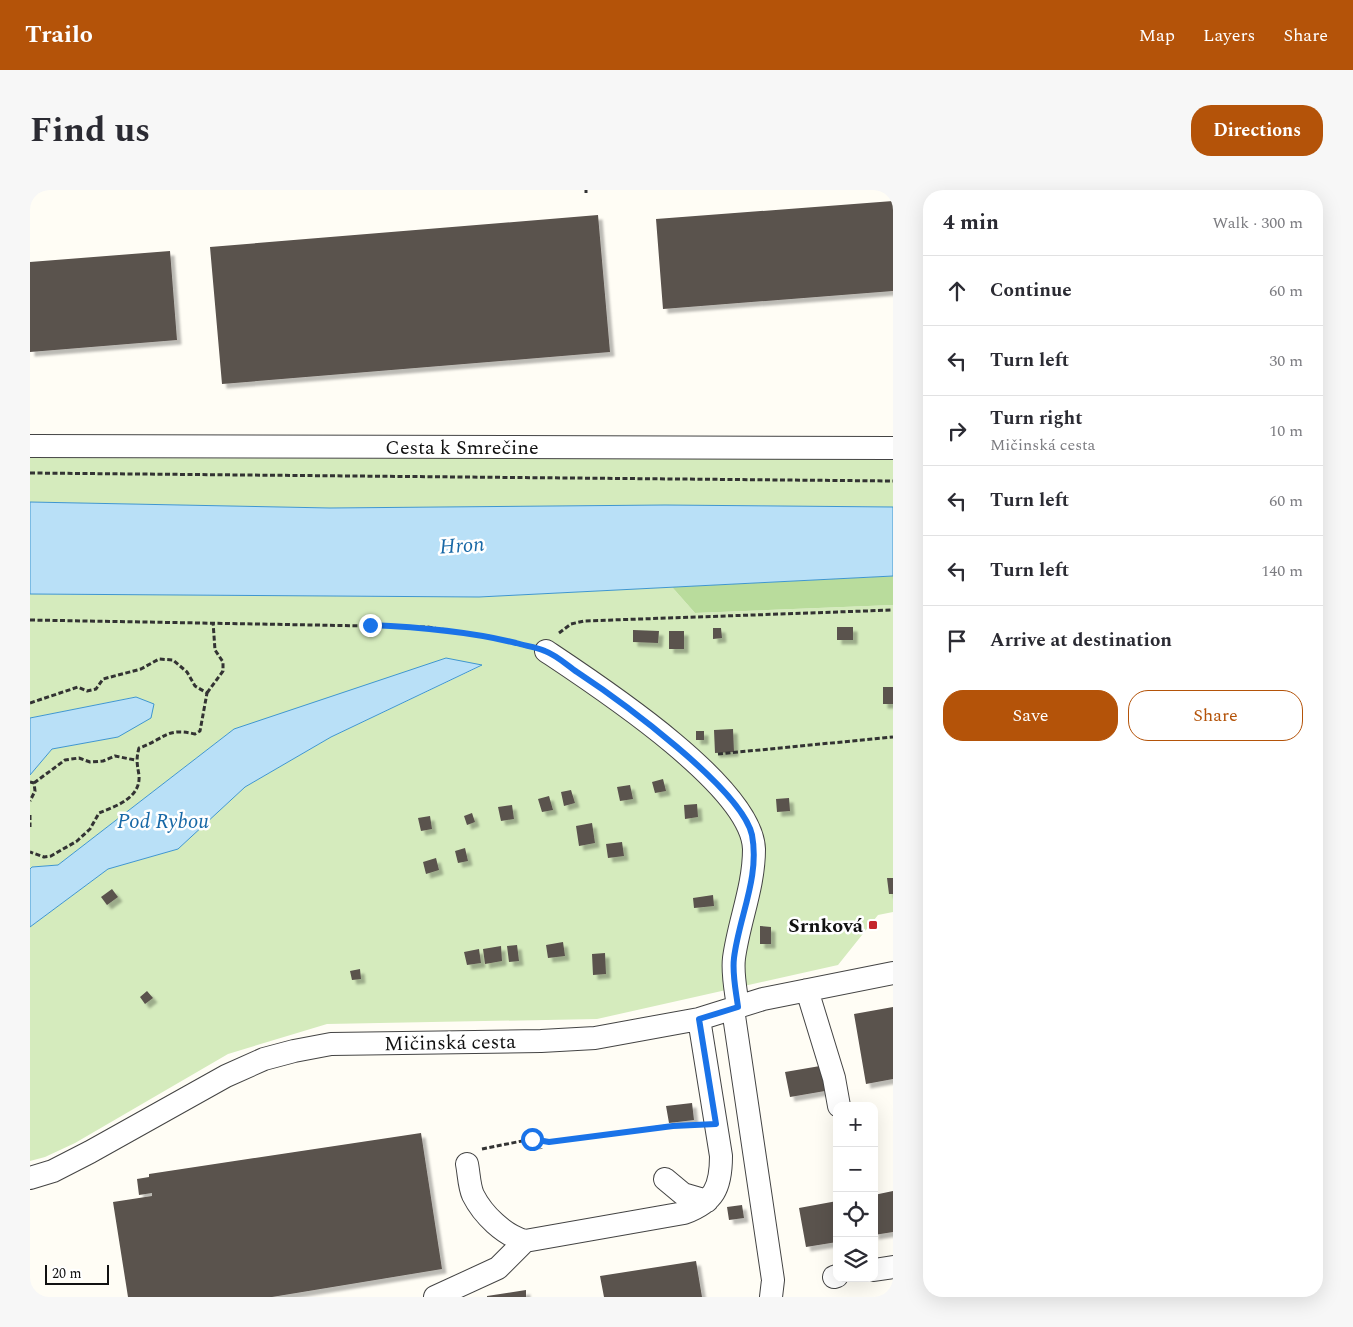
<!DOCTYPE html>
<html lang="en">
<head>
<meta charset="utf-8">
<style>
	:root { --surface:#fff; --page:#f7f7f7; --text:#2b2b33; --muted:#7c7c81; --line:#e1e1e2; --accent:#b45309 }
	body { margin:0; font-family:Spectral,serif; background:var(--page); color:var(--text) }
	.controls { position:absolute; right:15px; bottom:15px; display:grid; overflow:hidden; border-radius:10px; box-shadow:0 5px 20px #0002 }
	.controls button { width:45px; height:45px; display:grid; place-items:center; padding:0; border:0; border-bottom:1px solid var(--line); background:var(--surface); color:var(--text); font:25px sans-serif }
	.scale { position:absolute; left:15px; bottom:12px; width:64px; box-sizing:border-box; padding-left:5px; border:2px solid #111; border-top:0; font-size:14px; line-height:18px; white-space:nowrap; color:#111; -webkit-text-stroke:4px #fff; paint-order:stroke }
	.stop { position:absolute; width:15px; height:15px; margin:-11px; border:4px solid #1a73e8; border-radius:50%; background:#fff }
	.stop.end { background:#1a73e8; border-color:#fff; box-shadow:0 1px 5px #0008 }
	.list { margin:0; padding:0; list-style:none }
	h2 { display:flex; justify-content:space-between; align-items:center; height:65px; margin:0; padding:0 20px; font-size:21px }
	h2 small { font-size:16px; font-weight:400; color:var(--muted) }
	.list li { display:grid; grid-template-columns:32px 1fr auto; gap:15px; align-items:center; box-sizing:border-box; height:70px; padding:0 20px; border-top:1px solid var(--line) }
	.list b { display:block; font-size:19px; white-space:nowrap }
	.list p { margin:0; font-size:16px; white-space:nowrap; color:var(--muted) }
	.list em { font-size:16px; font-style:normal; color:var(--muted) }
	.actions { display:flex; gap:10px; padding:15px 20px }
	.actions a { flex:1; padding:11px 0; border:1px solid var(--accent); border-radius:20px; text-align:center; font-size:18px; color:var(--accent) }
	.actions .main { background:var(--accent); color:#fff }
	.icon { flex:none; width:28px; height:28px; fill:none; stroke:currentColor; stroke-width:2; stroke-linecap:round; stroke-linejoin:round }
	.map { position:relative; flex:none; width:863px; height:1107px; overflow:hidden; border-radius:20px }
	header { display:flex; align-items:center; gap:30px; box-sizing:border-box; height:70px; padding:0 25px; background:var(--accent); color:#fff }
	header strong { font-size:24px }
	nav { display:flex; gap:28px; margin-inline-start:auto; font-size:18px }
	.intro { display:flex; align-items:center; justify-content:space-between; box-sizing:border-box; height:120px; padding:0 30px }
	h1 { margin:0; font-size:35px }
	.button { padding:12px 22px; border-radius:20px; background:var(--accent); color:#fff; font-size:18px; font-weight:700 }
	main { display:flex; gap:30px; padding:0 30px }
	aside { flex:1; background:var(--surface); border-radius:20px; box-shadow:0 5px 20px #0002 }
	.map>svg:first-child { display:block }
	.green { fill:#d5ebbd }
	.forest { fill:#b9dc9c }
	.water { fill:#b9e0f7; stroke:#3f96cf }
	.building { fill:#5a524d; filter:url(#shadow) }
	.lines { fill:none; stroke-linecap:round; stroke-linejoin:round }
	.minor-casing { stroke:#444; stroke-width:24 }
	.path { stroke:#333; stroke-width:3; stroke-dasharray:5 2.5; stroke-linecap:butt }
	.minor { stroke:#fff; stroke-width:22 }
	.route { stroke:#1a73e8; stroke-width:6 }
	.poi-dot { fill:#c4262e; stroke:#fff; stroke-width:2 }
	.labels { text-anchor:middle; stroke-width:5; stroke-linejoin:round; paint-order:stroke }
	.street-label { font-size:20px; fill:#111; stroke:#fff }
	.poi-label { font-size:20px; font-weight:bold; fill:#111; stroke:#fff; text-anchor:end }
	.water-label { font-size:21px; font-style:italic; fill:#1768a6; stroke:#fff }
</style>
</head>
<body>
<header>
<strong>Trailo</strong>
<nav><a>Map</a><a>Layers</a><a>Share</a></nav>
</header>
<div class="intro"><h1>Find us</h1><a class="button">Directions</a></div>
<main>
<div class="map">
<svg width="863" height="1107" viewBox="0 0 863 1107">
	<defs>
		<filter id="shadow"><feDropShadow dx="4.5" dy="4.5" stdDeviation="1" flood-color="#0004"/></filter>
	</defs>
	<rect width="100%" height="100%" fill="#fffdf5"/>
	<path class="green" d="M0 268 863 269V317L635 315 300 318 0 312Z
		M642 397 665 423 863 415V722L848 725 808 775 567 829 297 834 198 864 45 953 15 967 0 971V737L78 679 148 659 215 597 301 547 451 476 204 539 28 675 2 677 0 679V585L22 559 88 547 105 507 0 528V404L449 407Z"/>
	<path class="forest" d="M863 386V415L665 423 642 397Z"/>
	<path class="water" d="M0 312 300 318 635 315 863 317V386L449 407 0 404Z
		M416 468 452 475 301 547 215 597 148 659 78 679 0 737V679L2 677 28 675 204 539Z
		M106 507 124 514 121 528 88 547 22 559 0 585V528Z"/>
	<path class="building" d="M863 11V101L633 119 626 29Z
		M568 25 580 162 192 194 180 57Z
		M140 61 147 150 0 162V72Z
		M807 437H823V450H807Z
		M683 438H691L692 448 683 449Z
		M603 440 629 441 628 453 603 452Z
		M639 441H654V459H639Z
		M853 497H863V514H853Z
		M703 539 704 562 685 563 684 540Z
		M666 541H674V550H666Z
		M633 589 636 601 625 603 622 592Z
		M600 595 603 609 590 611 587 597Z
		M541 600 545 613 534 616 531 602Z
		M519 606 523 620 512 622 508 609Z
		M759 608 760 621 747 622 746 609Z
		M667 614 668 627 655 629 654 615Z
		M482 615 484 629 471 631 468 617Z
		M442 623 445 632 437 635 434 626Z
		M400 626 402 639 391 641 388 628Z
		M562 633 565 653 549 656 546 636Z
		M592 652 594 666 578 668 576 654Z
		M435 658 438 671 428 673 425 661Z
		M406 668 409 680 396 684 393 672Z
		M857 688H863V704H859Z
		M82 699 88 707 77 715 71 707Z
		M683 705 684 716 664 718 663 708Z
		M730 736 741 737V754H730Z
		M533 752 535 766 518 768 516 755Z
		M487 755 489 771 479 772 477 756Z
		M471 756 472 771 455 774 453 759Z
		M449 759 451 773 437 775 434 762Z
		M575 763 576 784 563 785 562 764Z
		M330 779 331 789 322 790 320 781Z
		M117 801 123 808 115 814 110 807Z
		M863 817V889L836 894 824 824Z
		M790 876 795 901 760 907 755 882Z
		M662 913 664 930 639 933 636 916Z
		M391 943 412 1079 242 1107H98L83 1012 122 1006V1003L109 1005 107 989 119 987V984Z
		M863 1001V1042L844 1045V1005Z
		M807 1011V1052L776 1057 769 1018Z
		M712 1015 714 1028 699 1030 697 1017Z
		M666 1071 672 1107H574L570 1086Z
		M496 1100V1107H457V1106Z"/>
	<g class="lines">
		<g class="minor-casing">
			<path id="minor" d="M0 256 863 258
				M516 461C567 495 722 596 724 659 724 697 709 731 704 768 702 784 706 801 708 817
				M777 800 804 888 809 916
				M703 819 743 1090 741 1107
				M437 974C439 984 439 996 443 1005 453 1025 474 1045 495 1051L654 1023C684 1012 691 998 691 966L669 829
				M0 988 23 981 60 962 196 886 234 869 264 861 301 854 511 851 565 848 669 829 733 809 863 783
				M635 989 653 1004 677 1011
				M844 1080 863 1077
				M804 1087 807 1086
				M405 1107 468 1078 495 1051"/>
		</g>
		<path class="path" d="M556 0V3
			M0 283 863 291
			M0 430 397 437 463 447 495 456
			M529 443 541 434 554 431 863 420
			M177 503 193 481V472L185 460 183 432
			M0 513 48 497 57 501 66 499 73 489 111 479 129 469 143 470 157 482 165 496 177 503 170 541 165 544C136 537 135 549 109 558 106 569 107 574 109 585 111 608 86 616 69 623L60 639 47 651 21 666 14 667 0 662
			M688 564 863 547
			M0 592 4 593 5 601 0 611
			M4 593 35 570 49 568 60 572 73 571 85 566 105 570
			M0 625V637
			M510 951 511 959
			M452 959 502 949 519 952 643 935H666"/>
		<use href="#minor" class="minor"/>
	</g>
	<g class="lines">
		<path class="route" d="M340 435C389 437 438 441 486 453 496 456 506 457 515 461 526 465 537 475 547 482 588 509 712 599 722 645 730 687 709 727 704 768 702 784 706 801 708 817L669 829 686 934 643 936 519 952 502 949"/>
	</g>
	<rect class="poi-dot" x="838" y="730" width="10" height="10" rx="2.5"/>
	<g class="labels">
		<g class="street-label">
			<text x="432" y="264">Cesta k Smrečine</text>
			<text transform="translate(420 852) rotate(-1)" y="7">Mičinská cesta</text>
		</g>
		<g class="poi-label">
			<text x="833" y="742">Srnková</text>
		</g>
		<g class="water-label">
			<text transform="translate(432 355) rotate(-4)" y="7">Hron</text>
			<text x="133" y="638">Pod Rybou</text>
		</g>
	</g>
</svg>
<div class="controls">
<button>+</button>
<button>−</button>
<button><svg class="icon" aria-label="locate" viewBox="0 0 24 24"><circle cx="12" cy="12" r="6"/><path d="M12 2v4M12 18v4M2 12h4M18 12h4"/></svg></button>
<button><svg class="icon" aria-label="layers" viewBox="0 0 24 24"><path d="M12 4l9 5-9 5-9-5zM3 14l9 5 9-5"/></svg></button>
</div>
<div class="scale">20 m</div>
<div class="stop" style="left:502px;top:949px"></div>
<div class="stop end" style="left:340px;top:435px"></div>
</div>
<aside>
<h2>4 min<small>Walk · 300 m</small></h2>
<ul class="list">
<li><svg class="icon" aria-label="ahead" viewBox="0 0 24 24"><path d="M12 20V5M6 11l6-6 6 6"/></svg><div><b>Continue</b></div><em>60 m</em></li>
<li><svg class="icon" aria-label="left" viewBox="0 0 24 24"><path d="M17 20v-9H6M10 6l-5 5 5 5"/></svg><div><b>Turn left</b></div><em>30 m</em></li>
<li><svg class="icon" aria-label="right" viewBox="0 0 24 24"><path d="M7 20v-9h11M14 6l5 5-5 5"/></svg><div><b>Turn right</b><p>Mičinská cesta</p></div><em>10 m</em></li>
<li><svg class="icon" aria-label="left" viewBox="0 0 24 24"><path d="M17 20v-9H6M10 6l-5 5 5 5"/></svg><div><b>Turn left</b></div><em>60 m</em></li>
<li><svg class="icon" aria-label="left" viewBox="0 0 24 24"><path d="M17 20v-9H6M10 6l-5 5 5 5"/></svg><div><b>Turn left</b></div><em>140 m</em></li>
<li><svg class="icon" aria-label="arrive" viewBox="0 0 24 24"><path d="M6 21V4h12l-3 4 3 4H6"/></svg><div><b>Arrive at destination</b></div></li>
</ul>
<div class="actions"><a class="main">Save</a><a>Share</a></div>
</aside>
</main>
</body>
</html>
